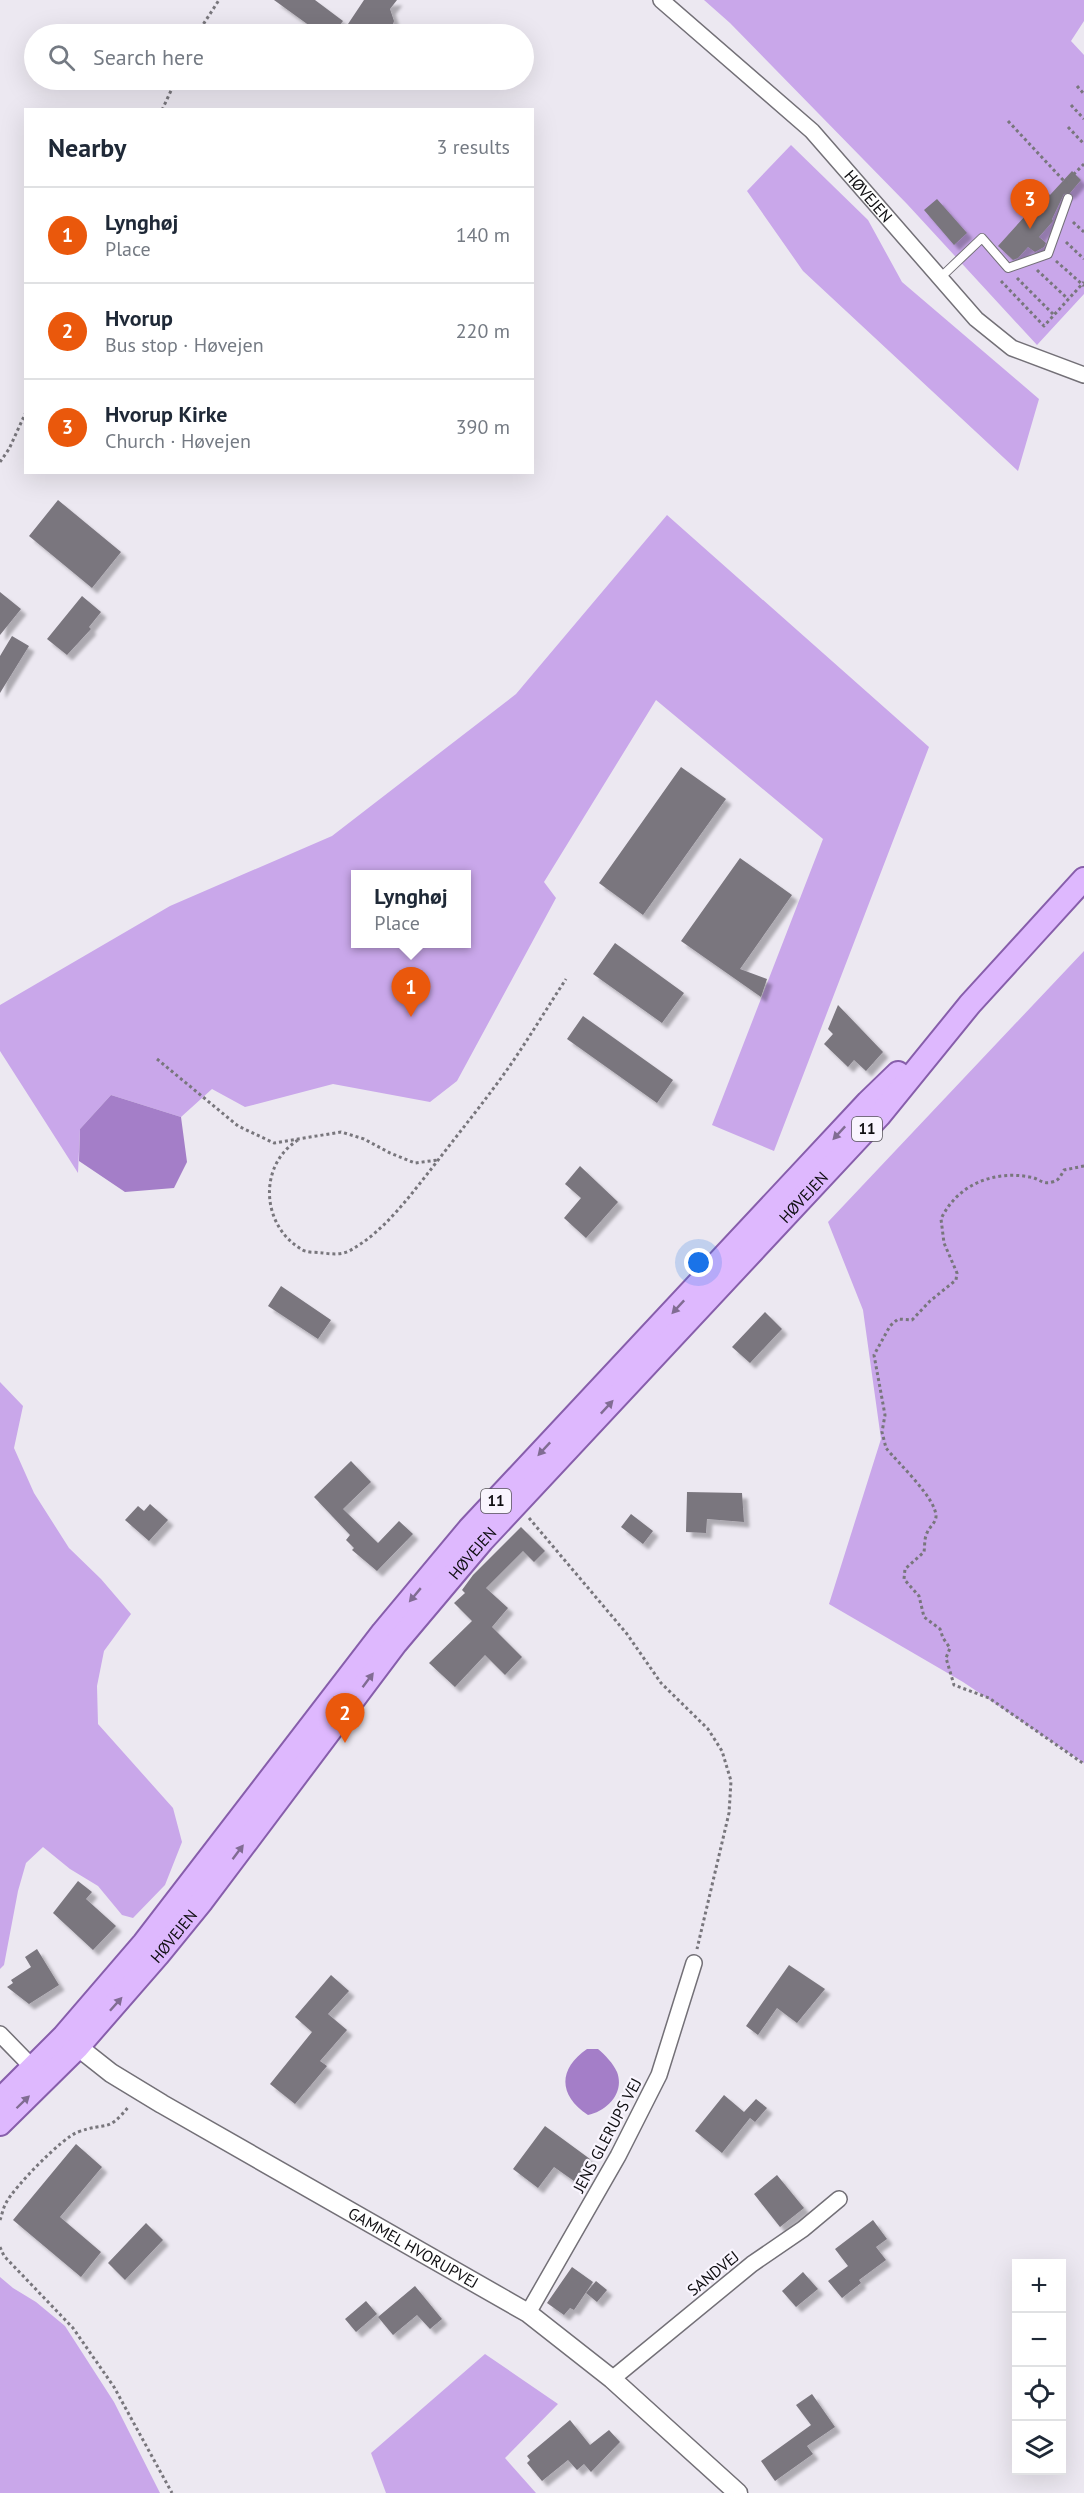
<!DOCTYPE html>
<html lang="en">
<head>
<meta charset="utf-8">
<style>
	:root { --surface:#fff; --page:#f6f6f7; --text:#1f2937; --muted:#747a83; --line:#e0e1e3; --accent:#ea580c }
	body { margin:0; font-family:"PT Sans",sans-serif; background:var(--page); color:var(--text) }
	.controls { position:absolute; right:18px; bottom:18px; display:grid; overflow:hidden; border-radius:0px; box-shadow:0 6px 24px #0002 }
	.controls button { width:54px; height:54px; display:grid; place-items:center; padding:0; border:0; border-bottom:2px solid var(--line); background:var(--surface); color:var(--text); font:30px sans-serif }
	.you { position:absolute; left:699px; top:1263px; width:21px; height:21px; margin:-15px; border:4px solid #fff; border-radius:50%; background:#1a73e8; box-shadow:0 0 0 9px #1a73e833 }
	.badge { display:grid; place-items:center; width:39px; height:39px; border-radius:50%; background:var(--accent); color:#fff; font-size:20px; font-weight:700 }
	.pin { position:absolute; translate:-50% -50px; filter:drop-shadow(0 2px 3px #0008) }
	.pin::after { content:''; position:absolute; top:32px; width:21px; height:18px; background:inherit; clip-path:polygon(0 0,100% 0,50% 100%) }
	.popup { position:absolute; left:351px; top:870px; width:120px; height:78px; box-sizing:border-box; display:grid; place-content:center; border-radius:0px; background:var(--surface); filter:drop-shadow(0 2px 4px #0005); font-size:20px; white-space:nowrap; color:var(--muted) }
	.popup b { font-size:22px; color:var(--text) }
	.popup::after { content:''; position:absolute; left:50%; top:100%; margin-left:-12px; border:12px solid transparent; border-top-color:var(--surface) }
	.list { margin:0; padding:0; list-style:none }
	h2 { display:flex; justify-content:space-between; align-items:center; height:78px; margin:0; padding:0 24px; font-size:26px }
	h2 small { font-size:20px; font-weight:400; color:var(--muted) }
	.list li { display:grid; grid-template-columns:39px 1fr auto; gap:18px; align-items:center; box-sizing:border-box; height:96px; padding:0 24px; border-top:2px solid var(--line) }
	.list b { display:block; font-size:22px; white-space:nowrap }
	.list p { margin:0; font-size:20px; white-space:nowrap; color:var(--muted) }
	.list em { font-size:20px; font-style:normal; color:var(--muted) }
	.icon { flex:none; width:33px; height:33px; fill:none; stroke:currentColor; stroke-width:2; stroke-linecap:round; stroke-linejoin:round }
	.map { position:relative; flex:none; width:1084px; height:2493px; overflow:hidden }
	.search { position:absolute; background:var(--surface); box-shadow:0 6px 24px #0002; left:24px; top:24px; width:510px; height:66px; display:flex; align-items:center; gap:15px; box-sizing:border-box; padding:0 21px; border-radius:33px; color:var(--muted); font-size:22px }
	.panel { position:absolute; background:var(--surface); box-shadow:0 6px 24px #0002; left:24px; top:108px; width:510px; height:366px; border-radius:0px }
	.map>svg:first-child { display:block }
	.green { fill:#c9a7ea; fill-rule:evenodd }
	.water { fill:#a47ec8 }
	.building { fill:#7a767e; filter:url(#shadow) }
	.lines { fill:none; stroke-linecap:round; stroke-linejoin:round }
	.service-casing { stroke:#737077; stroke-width:10 }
	.minor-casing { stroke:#737077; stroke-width:18 }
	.tertiary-casing { stroke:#737077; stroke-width:21 }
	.primary-casing { stroke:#875eab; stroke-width:26 }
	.path { stroke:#78767c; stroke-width:3; stroke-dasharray:3 3; stroke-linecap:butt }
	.service { stroke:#fff; stroke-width:8 }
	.minor { stroke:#fff; stroke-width:15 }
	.tertiary { stroke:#fff; stroke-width:18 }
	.primary { stroke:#deb8fe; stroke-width:22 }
	.oneway { fill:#816c93 }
	.labels { text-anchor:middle; stroke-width:4.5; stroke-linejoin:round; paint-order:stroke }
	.shield { fill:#f9f5fe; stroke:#555358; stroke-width:1.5 }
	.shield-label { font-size:15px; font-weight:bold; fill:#0f0e11 }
	.street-label { font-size:16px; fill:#0f0e11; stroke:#f9f5fe }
</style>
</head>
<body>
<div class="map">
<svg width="1084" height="2493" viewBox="0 0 1084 2493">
	<defs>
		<filter id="shadow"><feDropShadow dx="5.5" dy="5.5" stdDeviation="1.5" flood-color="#0004"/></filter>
	</defs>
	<rect width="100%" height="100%" fill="#ece8f1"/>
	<path class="green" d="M704 0H1084V21L1071 41 1084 55V294L1037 345 907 204 730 23Z
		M791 145 868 220 902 282 1039 399 1018 471 803 271 747 191Z
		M667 515 929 747 774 1151 712 1125 823 839 656 700 544 882 556 898 457 1081 430 1102 333 1084 245 1107 212 1089 181 1117 111 1095 80 1129 78 1173 0 1051V1005L170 906 332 836 516 694ZM356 874H466V944H356Z
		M1084 951V1763L963 1682 829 1604 881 1439 863 1310 828 1222Z
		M0 1382 23 1406 14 1448 34 1493 69 1548 101 1579 131 1614 104 1651 97 1686 98 1724 173 1808 182 1842 165 1885 133 1918 122 1915 98 1886 70 1869 43 1847 26 1863 18 1891 4 1965 0 1969Z
		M0 2277 13 2288 36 2302 65 2326 114 2402 160 2493H0Z
		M485 2354 558 2404 505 2458 536 2493H386L371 2453Z"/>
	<path class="water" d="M111 1095 181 1117 187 1162 174 1188 125 1192 79 1161 80 1129Z
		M587 2049H598C605 2055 613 2063 617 2072 625 2093 607 2111 588 2115 558 2095 558 2069 587 2049Z"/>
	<path class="building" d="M274 0H315L343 21 333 34H321Z
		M364 0H397L390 9 394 21 392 27 388 30H376L373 34H357L346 27Z
		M1072 171 1081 180 1070 193 1064 194 1052 219 1053 221 1039 237 1046 243 1044 247 1035 252 1028 247 1018 258 1013 260 998 246 1035 205 1048 193 1050 195Z
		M937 199 967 233 954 245 924 210Z
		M58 500 121 552 92 588 29 536Z
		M0 592 21 609 0 635Z
		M82 596 101 612 89 627 91 629 67 655 47 639Z
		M12 636 29 646 0 693V656Z
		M681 767 726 799 643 915 599 883Z
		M740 858 792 895 740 969 767 979 761 997 681 941Z
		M615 943 684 993 662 1023 593 974Z
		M838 1005 883 1052 866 1071 854 1060 848 1067 824 1044 833 1034 828 1029Z
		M583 1016 673 1080 657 1103 567 1039Z
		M580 1166 618 1202 586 1238 564 1218 581 1198 565 1184Z
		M281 1286 331 1320 318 1339 268 1306Z
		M765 1312 782 1329 750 1363 732 1347Z
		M351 1461 371 1482 343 1509 378 1543 399 1521 413 1534 377 1571 352 1550 354 1548 346 1540 350 1535 314 1497Z
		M687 1492 742 1493 744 1522 707 1519 706 1533 686 1532Z
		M150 1504 168 1520 149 1541 125 1520 138 1506 144 1511Z
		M631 1514 653 1531 643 1544 621 1527Z
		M521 1527 545 1551 534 1562 523 1551 486 1588 508 1608 492 1627 522 1657 505 1675 485 1655 455 1687 429 1663 472 1621 454 1603 465 1593 462 1590 473 1575Z
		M78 1881 92 1892 86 1899 116 1926 93 1950 53 1913Z
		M37 1949 59 1985 29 2004 7 1987 13 1983 11 1980 31 1967 25 1957Z
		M789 1965 825 1989 797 2023 777 2008 758 2035 746 2026Z
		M331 1975 349 1991 328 2014 347 2030 320 2061 327 2066 295 2104 270 2084 312 2032 295 2017Z
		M724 2095 744 2112 756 2099 767 2108 755 2122 750 2118 722 2153 695 2131Z
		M545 2126 590 2159 574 2181 554 2167 538 2188 513 2169Z
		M76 2144 102 2167 60 2217 101 2252 81 2277 13 2220Z
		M777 2175 804 2208 780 2227 754 2194Z
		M873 2220 887 2239 876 2247 886 2260 859 2280 861 2283 842 2298 828 2281 848 2266 835 2249Z
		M146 2223 163 2240 125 2280 108 2263Z
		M572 2267 593 2282 574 2310 570 2308 564 2315 547 2303Z
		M803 2272 818 2289 796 2307 782 2291Z
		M596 2281 607 2290 597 2302 586 2293Z
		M415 2286 442 2319 430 2329 417 2315 393 2335 378 2317Z
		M366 2301 377 2314 356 2332 345 2319Z
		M812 2394 835 2427 807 2446 813 2454 775 2481 761 2461 811 2425 796 2405Z
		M570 2420 590 2445 609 2430 620 2442 591 2472 584 2464 577 2470 568 2460 542 2481 527 2463 530 2460 527 2456Z"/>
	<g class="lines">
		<g class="service-casing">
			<path id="service" d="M940 278 982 238 1008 268 1048 254 1068 198"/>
		</g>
		<g class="minor-casing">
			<g id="minor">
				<path id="s1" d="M661 0 812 131 976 319 1012 348 1084 375"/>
				<path d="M0 2034 38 2073"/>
				<path d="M528 2313 618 2156 659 2075 694 1963"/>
				<path d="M612 2379 752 2264 803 2229 839 2199"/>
			</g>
		</g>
		<g class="tertiary-casing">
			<g id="tertiary">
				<path id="s2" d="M68 2039 111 2073 162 2104 528 2313 612 2379 738 2493"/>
			</g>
		</g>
		<g class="primary-casing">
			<g id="primary">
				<path d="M0 2100 64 2036 144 1943 383 1632 469 1529 868 1102 898 1073"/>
				<path id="s3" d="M0 2124 77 2048 158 1955 202 1901 396 1643 482 1541 879 1116 970 1004 1084 879"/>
			</g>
		</g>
		<path class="path" d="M197 34 219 0
			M1077 86 1084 94
			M1071 105 1084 119
			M162 110 176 80
			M1008 121 1065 182
			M1068 127 1084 144
			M1065 183 1084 164
			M1073 222 1084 232
			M1066 242 1084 259
			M1056 261 1084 286
			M1037 270 1068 299
			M1017 278 1054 315
			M1001 281 1044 326 1084 282
			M0 462 9 449 26 412
			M157 1059 238 1126 274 1143 341 1132 364 1139 390 1153 415 1163 438 1160
			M298 1140C258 1165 261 1225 301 1249 306 1253 316 1252 323 1253 332 1254 341 1255 349 1251 383 1233 409 1197 432 1168 458 1134 485 1101 509 1067 529 1038 547 1008 566 979
			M1084 1166 1064 1170C1061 1175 1059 1181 1052 1182 1043 1185 1038 1178 1030 1177 993 1170 957 1185 941 1219L944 1243 957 1273 956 1280 930 1301 912 1320 898 1319 890 1326 874 1355 885 1415 882 1432 886 1448C898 1463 937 1499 936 1517 935 1524 929 1527 927 1533 924 1539 925 1546 924 1552L905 1569 904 1579 919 1596 924 1617 940 1629 943 1638 950 1648 946 1658 954 1685 989 1698 1084 1764
			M529 1518 627 1634 661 1683 708 1729 722 1751 731 1781 729 1813 697 1949
			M0 2220C2 2215 3 2208 6 2203 14 2187 63 2137 78 2132 107 2121 107 2134 129 2106
			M0 2247 4 2256 73 2328 114 2387 172 2493"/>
		<use href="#service" class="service"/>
		<use href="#minor" class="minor"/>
		<use href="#tertiary" class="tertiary"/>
		<use href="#primary" class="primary"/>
	</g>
	<defs><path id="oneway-solid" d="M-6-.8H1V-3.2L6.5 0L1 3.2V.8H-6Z" transform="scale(1.5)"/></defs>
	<g class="oneway">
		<use href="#oneway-solid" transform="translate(839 1133) rotate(133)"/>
		<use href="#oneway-solid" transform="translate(678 1307) rotate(133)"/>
		<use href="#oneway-solid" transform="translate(607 1407) rotate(-47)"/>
		<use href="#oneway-solid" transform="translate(544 1449) rotate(133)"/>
		<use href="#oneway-solid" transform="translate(415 1595) rotate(130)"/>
		<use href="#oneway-solid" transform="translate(368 1680) rotate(-53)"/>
		<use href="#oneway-solid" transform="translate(238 1852) rotate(-53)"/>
		<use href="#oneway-solid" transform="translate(116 2004) rotate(-48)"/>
		<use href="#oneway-solid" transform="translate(23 2102) rotate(-44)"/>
	</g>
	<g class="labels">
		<g class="shield">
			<rect x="852" y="1117" width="30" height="24" rx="4.5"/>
			<rect x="481" y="1489" width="30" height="24" rx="4.5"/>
		</g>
		<g class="shield-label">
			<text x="867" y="1134">11</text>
			<text x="496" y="1506">11</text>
		</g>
		<g class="street-label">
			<text dy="6" stroke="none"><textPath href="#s1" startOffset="286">HØVEJEN</textPath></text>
			<text dy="6" stroke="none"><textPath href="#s3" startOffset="1228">HØVEJEN</textPath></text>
			<text dy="6" stroke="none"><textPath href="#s3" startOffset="742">HØVEJEN</textPath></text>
			<text dy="6" stroke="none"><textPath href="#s3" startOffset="256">HØVEJEN</textPath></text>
			<text transform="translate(607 2135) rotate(-62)" y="6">JENS GLERUPS VEJ</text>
			<text dy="6" stroke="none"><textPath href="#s2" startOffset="404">GAMMEL HVORUPVEJ</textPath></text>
			<text transform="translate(713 2273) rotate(-39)" y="6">SANDVEJ</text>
		</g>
	</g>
</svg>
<div class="controls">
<button>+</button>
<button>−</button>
<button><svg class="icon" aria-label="locate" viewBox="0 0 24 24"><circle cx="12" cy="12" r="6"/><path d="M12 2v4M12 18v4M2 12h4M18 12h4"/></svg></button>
<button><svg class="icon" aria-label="layers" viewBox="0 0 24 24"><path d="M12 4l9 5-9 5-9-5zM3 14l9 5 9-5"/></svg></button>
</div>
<div class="you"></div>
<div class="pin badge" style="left:411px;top:1017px">1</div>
<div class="popup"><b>Lynghøj</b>Place</div>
<div class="pin badge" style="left:345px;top:1743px">2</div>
<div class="pin badge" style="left:1030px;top:229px">3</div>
<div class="search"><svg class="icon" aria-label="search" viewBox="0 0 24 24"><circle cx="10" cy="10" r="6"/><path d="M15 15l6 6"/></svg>Search here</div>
<section class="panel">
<h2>Nearby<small>3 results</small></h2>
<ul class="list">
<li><span class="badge">1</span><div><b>Lynghøj</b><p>Place</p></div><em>140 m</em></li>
<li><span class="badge">2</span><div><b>Hvorup</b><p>Bus stop · Høvejen</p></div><em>220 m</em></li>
<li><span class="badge">3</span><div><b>Hvorup Kirke</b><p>Church · Høvejen</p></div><em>390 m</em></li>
</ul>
</section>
</div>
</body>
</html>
